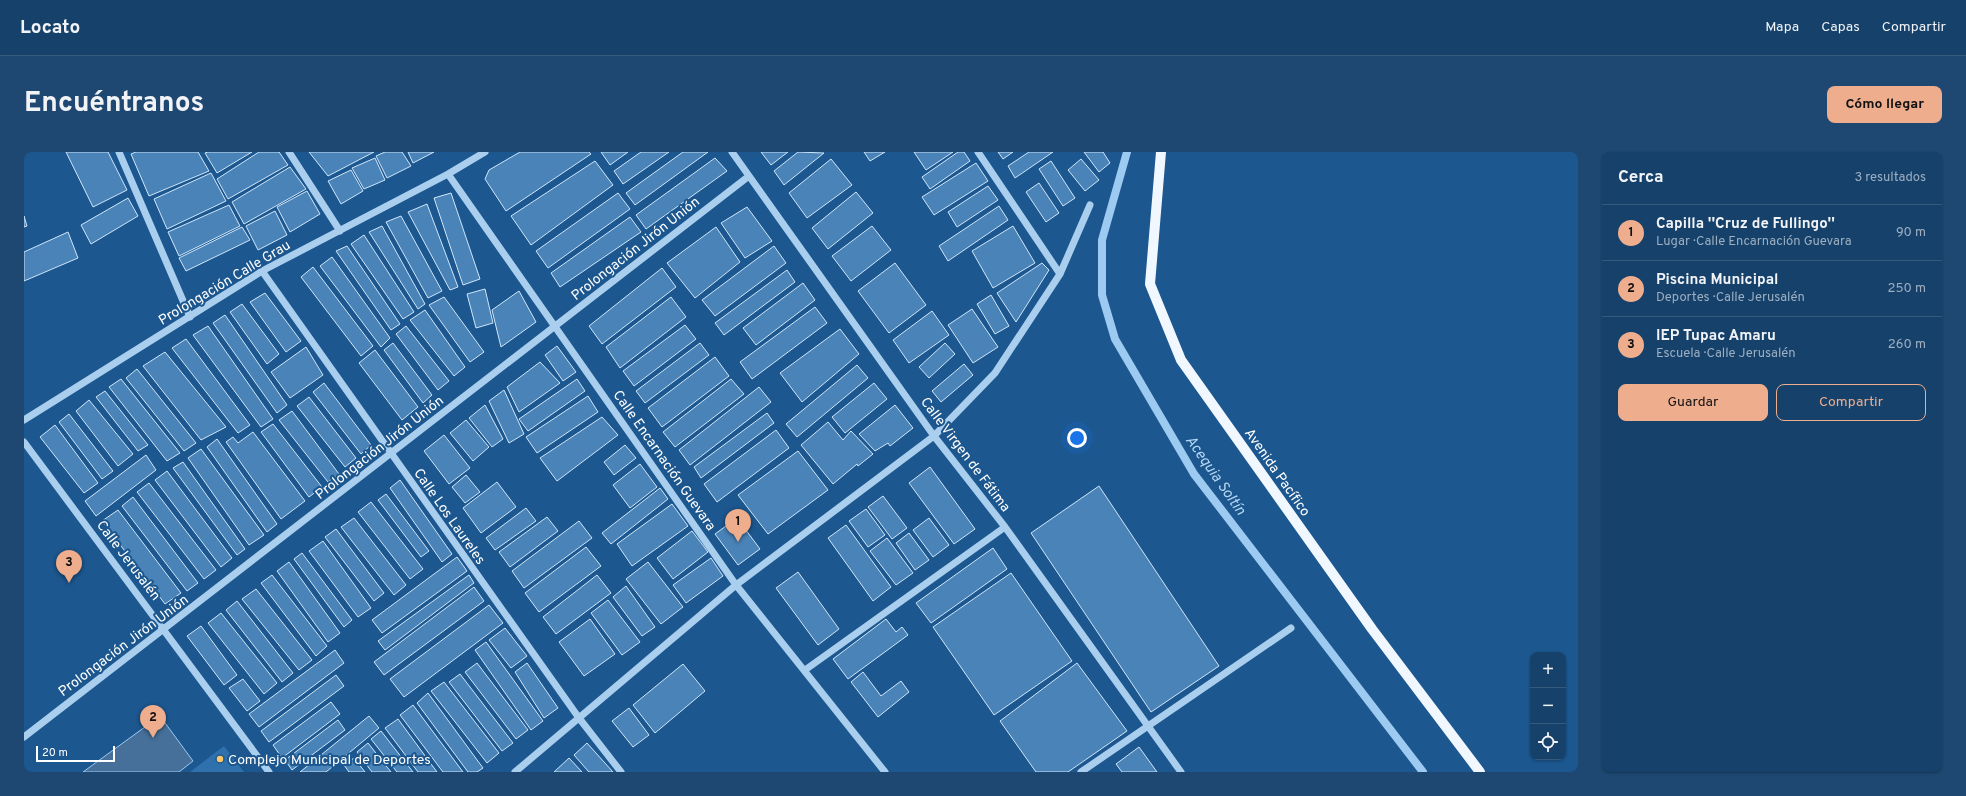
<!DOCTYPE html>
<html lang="es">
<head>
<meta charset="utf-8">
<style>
	:root { --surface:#15416b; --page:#1e4871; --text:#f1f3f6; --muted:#9dafc1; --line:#345a7e; --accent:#eead8d }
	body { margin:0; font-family:Overpass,sans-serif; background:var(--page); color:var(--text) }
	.controls { position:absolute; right:12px; bottom:12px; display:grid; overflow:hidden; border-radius:8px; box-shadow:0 1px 3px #0004 }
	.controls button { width:36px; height:36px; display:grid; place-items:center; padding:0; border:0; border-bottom:1px solid var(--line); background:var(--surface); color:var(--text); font:20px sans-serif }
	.scale { position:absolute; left:12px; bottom:10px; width:79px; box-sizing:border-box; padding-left:4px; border:2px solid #fff; border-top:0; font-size:11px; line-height:14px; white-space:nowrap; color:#fff; -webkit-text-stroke:3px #1c578f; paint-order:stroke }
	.you { position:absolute; left:1053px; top:286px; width:14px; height:14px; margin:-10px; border:3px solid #fff; border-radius:50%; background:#1a73e8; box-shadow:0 0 0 6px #1a73e833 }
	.badge { display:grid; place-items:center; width:26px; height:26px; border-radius:50%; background:var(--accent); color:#111; font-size:13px; font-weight:700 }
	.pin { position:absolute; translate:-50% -33px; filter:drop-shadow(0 1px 2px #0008) }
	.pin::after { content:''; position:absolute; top:21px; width:14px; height:12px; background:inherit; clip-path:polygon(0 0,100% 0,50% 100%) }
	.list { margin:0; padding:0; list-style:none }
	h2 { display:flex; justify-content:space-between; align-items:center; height:52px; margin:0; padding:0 16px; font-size:17px }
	h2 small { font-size:13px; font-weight:400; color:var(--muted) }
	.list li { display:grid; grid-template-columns:26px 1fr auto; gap:12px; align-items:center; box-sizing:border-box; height:56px; padding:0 16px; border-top:1px solid var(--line) }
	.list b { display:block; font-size:15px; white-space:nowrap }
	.list p { margin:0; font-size:13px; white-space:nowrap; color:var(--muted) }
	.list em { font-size:13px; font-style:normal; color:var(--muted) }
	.actions { display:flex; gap:8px; padding:12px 16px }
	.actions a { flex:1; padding:9px 0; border:1px solid var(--accent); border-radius:8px; text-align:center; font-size:14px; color:var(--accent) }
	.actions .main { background:var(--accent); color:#111 }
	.icon { flex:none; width:22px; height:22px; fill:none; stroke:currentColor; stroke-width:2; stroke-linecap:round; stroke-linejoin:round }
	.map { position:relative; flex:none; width:1554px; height:620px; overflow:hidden; border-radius:8px }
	header { display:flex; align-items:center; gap:24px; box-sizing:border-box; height:56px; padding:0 20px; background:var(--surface); border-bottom:1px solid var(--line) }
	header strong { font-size:19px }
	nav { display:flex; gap:22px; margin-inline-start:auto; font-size:14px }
	.intro { display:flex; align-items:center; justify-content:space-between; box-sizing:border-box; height:96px; padding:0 24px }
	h1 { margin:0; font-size:28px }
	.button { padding:10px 18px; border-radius:8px; background:var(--accent); color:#111; font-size:14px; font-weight:700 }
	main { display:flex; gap:24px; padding:0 24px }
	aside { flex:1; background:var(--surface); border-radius:8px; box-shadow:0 1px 3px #0004 }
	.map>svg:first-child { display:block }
	.green { fill:#2f71ad }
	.water { fill:#467099; stroke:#9dcaf0 }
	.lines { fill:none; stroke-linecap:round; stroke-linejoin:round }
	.stream { stroke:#9dcaf0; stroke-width:8 }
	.building { fill:#4983b8; stroke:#d0e6fa }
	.minor { stroke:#aaceee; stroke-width:7 }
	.major { stroke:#f1f7ff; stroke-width:10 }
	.poi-dot { fill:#fec868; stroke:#1c578f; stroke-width:1.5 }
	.labels { text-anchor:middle; stroke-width:4; stroke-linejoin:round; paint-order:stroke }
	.street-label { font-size:14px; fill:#fff; stroke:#1c578f }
	.poi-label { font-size:14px; fill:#fff; stroke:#1c578f; text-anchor:start }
	.water-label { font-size:15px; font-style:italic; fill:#b6d7f5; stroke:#1c578f }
</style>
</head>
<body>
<header>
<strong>Locato</strong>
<nav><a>Mapa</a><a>Capas</a><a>Compartir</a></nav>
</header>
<div class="intro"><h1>Encuéntranos</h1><a class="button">Cómo llegar</a></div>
<main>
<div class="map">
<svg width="1554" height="620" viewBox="0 0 1554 620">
	<rect width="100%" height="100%" fill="#1c578f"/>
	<path class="green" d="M200 594 220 620H166Z"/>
	<path class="water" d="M136 564 169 609 155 620H59Z"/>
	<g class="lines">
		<path class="stream" d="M1103 0 1078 88V143L1091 187 1170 322 1399 620"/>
	</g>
	<path class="building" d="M42 0H84L103 38 69 55Z
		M112 0H174L185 19 125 44 107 2Z
		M184 0H228L193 21 181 1Z
		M235 0H255L264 13 204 47 193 27Z
		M285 0H350L304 24Z
		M361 0H378L387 14 363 26 352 4Z
		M384 0H410L389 11Z
		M496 0H565L567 2 482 59 461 27 465 18Z
		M577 0H604L586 13Z
		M617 0H645L599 32 590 19Z
		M659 0H684L611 53 602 41Z
		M737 0H764L747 13Z
		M774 0 800 1 760 33 750 19Z
		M840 0H861L846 9Z
		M890 0H929L902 18Z
		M934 0H940L946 9 906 37 898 25Z
		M974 0H989L979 7Z
		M1005 0H1029L991 26 984 14Z
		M1060 0H1079L1086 11 1075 20Z
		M351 6 361 28 340 37 328 16Z
		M691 6 703 19 622 77 612 63Z
		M807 7 828 33 783 66 765 41Z
		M1057 7 1075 28 1061 39 1044 18Z
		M571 9 589 33 507 93 487 64Z
		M1027 9 1051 46 1039 54 1015 17Z
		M952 11 964 29 910 63 898 45Z
		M266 15 282 37 220 72 208 50Z
		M327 18 339 39 317 52 304 29Z
		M187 21 202 49 143 77 130 47Z
		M1015 31 1035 61 1022 70 1002 40Z
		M964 34 974 48 933 75 924 60Z
		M283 39 296 62 266 80 253 55Z
		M832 40 849 61 804 97 788 76Z
		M427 41 456 127 439 133 410 46Z
		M594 41 606 57 524 116 512 99Z
		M104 46 114 64 67 92 57 73Z
		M403 52 434 135 426 138 384 60Z
		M205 53 216 74 155 104 144 80Z
		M975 54 984 68 924 109 915 94Z
		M723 55 748 89 721 106 697 71Z
		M251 59 263 83 234 98 222 74Z
		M0 64 3 74 0 75Z
		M377 64 418 139 404 146 362 70Z
		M606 65 617 80 536 135 527 121Z
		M358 74 401 152 394 157 345 80Z
		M848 74 867 98 827 129 808 104Z
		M989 74 1011 111 969 136 948 99Z
		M218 75 226 88 162 119 155 106Z
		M692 75 716 110 671 146 643 111Z
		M44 80 54 106 0 129V100Z
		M340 83 390 160 379 167 327 92Z
		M323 94 376 172 367 178 312 99Z
		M750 94 762 111 691 164 678 148Z
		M308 105 366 186 357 195 296 114Z
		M871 111 902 153 865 181 834 139Z
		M1018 111 1025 118 992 170 973 141Z
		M289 115 349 194 337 204 277 125Z
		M638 116 652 135 578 192 565 174Z
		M763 118 771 130 700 183 691 171Z
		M779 131 791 148 732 193 719 176Z
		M461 137 469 171 452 176 443 142Z
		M495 139 512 170 477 195 468 158Z
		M241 141 277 189 262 200 226 150Z
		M967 143 985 174 971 182 953 152Z
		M420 145 460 200 446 210 405 153Z
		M647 145 662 165 596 216 582 195Z
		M218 152 255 202 243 212 206 160Z
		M791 155 803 171 728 227 716 210Z
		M948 157 974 195 949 211 924 173Z
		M401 158 441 215 430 224 386 168Z
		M908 159 925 183 885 211 869 188Z
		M201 163 263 253 253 261 189 171Z
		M661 173 672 187 610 234 599 219Z
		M184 174 249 267 237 275 169 183Z
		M382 174 425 229 414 238 372 182Z
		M816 177 835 202 778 250 756 221Z
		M162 187 226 273 214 281 148 196Z
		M369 191 408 243 399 251 360 198Z
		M676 191 685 203 621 251 612 239Z
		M921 191 931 202 905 226 895 215Z
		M533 194 552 220 539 229 521 203Z
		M282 195 299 223 266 246 247 220Z
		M351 198 394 255 378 268 335 211Z
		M141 200 202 275 177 288 119 214Z
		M691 205 705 224 638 275 624 256Z
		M516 210 536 231 495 260 483 235Z
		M940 212 949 223 917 250 908 239Z
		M833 213 844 226 773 285 762 272Z
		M113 217 172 291 160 299 102 226Z
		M97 227 156 301 143 309 85 235Z
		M553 227 561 239 504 279 495 267Z
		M707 227 720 242 651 295 639 280Z
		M300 231 347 293 337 302 289 240Z
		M850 231 863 247 821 281 808 265Z
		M735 235 747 250 666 313 655 298Z
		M480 238 500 282 485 291 465 249Z
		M81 239 124 293 114 299 72 245Z
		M564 244 574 260 513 301 502 285Z
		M285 245 332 306 321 315 273 254Z
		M65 248 109 302 94 314 52 259Z
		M461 253 479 287 468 295 445 266Z
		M871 253 889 276 866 294 864 291 851 299 835 282Z
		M268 259 315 322 304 330 255 268Z
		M743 261 750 271 677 326 670 315Z
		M45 262 89 319 78 327 35 270Z
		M578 265 594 283 533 329 516 306Z
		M442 268 465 295 449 309 426 281Z
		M804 270 819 288 827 279 849 302 834 314 833 312 809 332 777 293Z
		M249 272 298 335 285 345 237 280Z
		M31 273 74 331 60 341 16 285Z
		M752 278 765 296 693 350 680 332Z
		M229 280 281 349 257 367 202 290 209 285 214 291Z
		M420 283 446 316 425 332 400 299Z
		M193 287 253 372 243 380 183 295Z
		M601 293 612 306 590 323 580 310Z
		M177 297 240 383 225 393 164 306Z
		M774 299 804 338 744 382 714 343Z
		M122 303 132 318 72 364 61 349Z
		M159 310 221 397 213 403 149 316Z
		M616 312 633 335 606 356 589 333Z
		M906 315 951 377 930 392 885 331Z
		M143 319 208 406 197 415 131 328Z
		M442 323 456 340 441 351 428 335Z
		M376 328 428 402 418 410 366 336Z
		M473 330 492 355 457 381 439 356Z
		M125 331 192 418 180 427 113 340Z
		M1075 334 1195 514 1127 560 1007 381Z
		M636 336 644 347 587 392 578 381Z
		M362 342 405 399 397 405 354 348Z
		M859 344 883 376 868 387 844 355Z
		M109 345 174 431 163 439 98 354Z
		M347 350 399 417 386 427 334 360Z
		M648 352 664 374 608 414 593 392Z
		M502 356 512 369 471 398 462 386Z
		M842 357 861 383 844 395 825 369Z
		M94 358 157 441 141 452 78 369Z
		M523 365 534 379 486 415 475 400Z
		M330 366 382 433 370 443 317 375Z
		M713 366 736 397 714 413 691 382Z
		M905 366 925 393 909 405 889 378Z
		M555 369 568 386 500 436 488 419Z
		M822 373 867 435 849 449 804 386Z
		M312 377 360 441 350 449 301 385Z
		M668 379 684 400 649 427 633 406Z
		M885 381 905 408 891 418 872 391Z
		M863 386 889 421 872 433 846 399Z
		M299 389 347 456 334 465 285 399Z
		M562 395 577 414 515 460 501 441Z
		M969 396 983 417 907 471 892 451Z
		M278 401 328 468 320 475 270 407Z
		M433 405 443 419 358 481 348 468Z
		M687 406 699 424 662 451 649 433Z
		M265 410 316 481 304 490 253 419Z
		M624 410 659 455 637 472 602 427Z
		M774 420 815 477 794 493 752 436Z
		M987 421 1048 509 970 563 909 475Z
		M248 423 303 494 292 504 237 431Z
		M445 423 450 431 361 498 354 489Z
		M573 423 587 441 532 482 519 465Z
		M602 434 631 475 618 484 589 445Z
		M450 435 460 449 360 523 350 510Z
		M232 437 288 508 275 518 218 447Z
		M584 448 616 490 598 503 567 461Z
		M213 449 269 521 258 530 202 458Z
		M465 453 479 471 380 545 366 527Z
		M197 461 253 531 240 542 184 471Z
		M566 467 591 502 560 524 535 490Z
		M862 467 872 480 878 475 884 483 824 527 809 507Z
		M177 474 213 523 200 533 163 484Z
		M481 476 503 504 487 516 465 488Z
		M462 490 519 569 507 578 451 498Z
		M311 498 320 511 235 575 225 562Z
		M453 511 504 578 492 587 441 520Z
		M503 511 534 556 520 566 491 520Z
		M1053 511 1103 579 1044 620H1012L976 569Z
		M659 512 681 539 631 581 609 553Z
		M839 520 857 544 877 529 885 540 854 565 827 530Z
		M436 522 489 591 478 599 425 530Z
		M312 523 320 534 245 590 237 579Z
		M219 527 236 549 223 559 205 536Z
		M420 530 475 601 463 611 407 539Z
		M404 541 459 616 453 620H444L393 551Z
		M307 550 316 562 258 606 249 593Z
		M389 553 439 620H419L376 563Z
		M605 556 625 583 609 595 588 569Z
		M345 564 355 576 302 620H276Z
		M374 567 413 620H394L361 576Z
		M314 568 321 578 268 618 261 608Z
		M357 579 389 620H373L347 587Z
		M344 591 367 620H348L333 600Z
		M563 591 589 620H565L550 603Z
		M1115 595 1133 620H1098L1092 612Z
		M330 606 341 620H325L320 613Z
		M545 606 558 620H530Z"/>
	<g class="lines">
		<path class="minor" d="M95 0 166 165
			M265 0 316 79
			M708 0 910 284 981 375 1157 620
			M954 0 1036 122
			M424 22 712 433 861 620
			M238 119 555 566 597 620
			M0 268 238 119 424 22 461 0
			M0 290 245 620
			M781 518 981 375
			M0 585 725 24
			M491 620 712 433 910 284 971 221 1036 122 1066 53
			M1057 620 1267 476"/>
		<path class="major" d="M1137 0 1126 132 1157 208 1348 477 1456 620"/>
	</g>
	<circle class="poi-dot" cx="196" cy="607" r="4"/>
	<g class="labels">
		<g class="street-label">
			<text transform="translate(611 96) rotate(-38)" y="5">Prolongación Jirón Unión</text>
			<text transform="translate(200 130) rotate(-31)" y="5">Prolongación Calle Grau</text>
			<text transform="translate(355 295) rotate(-38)" y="5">Prolongación Jirón Unión</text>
			<text transform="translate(942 302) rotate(53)" y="5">Calle Virgen de Fátima</text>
			<text transform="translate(641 308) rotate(55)" y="5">Calle Encarnación Guevara</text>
			<text transform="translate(1254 320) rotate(55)" y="5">Avenida Pacífico</text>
			<text transform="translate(426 364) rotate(55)" y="5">Calle Los Laureles</text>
			<text transform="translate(105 408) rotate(53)" y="5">Calle Jerusalén</text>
			<text transform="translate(99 493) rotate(-37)" y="5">Prolongación Jirón Unión</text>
		</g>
		<g class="poi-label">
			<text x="204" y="612">Complejo Municipal de Deportes</text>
		</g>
		<g class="water-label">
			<text transform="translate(1192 323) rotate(55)" y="5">Acequia Soltín</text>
		</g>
	</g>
</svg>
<div class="controls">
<button>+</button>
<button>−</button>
<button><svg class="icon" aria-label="locate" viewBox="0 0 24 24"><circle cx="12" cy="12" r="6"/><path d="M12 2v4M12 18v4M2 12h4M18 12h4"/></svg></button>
</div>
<div class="scale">20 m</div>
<div class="you"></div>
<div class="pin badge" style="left:714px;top:390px">1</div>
<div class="pin badge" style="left:129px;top:586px">2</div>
<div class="pin badge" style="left:45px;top:431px">3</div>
</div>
<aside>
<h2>Cerca<small>3 resultados</small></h2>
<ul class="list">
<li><span class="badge">1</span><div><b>Capilla ''Cruz de Fullingo''</b><p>Lugar · Calle Encarnación Guevara</p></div><em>90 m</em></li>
<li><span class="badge">2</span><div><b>Piscina Municipal</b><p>Deportes · Calle Jerusalén</p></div><em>250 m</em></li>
<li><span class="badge">3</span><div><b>IEP Tupac Amaru</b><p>Escuela · Calle Jerusalén</p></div><em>260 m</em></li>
</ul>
<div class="actions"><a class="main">Guardar</a><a>Compartir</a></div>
</aside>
</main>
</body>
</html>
